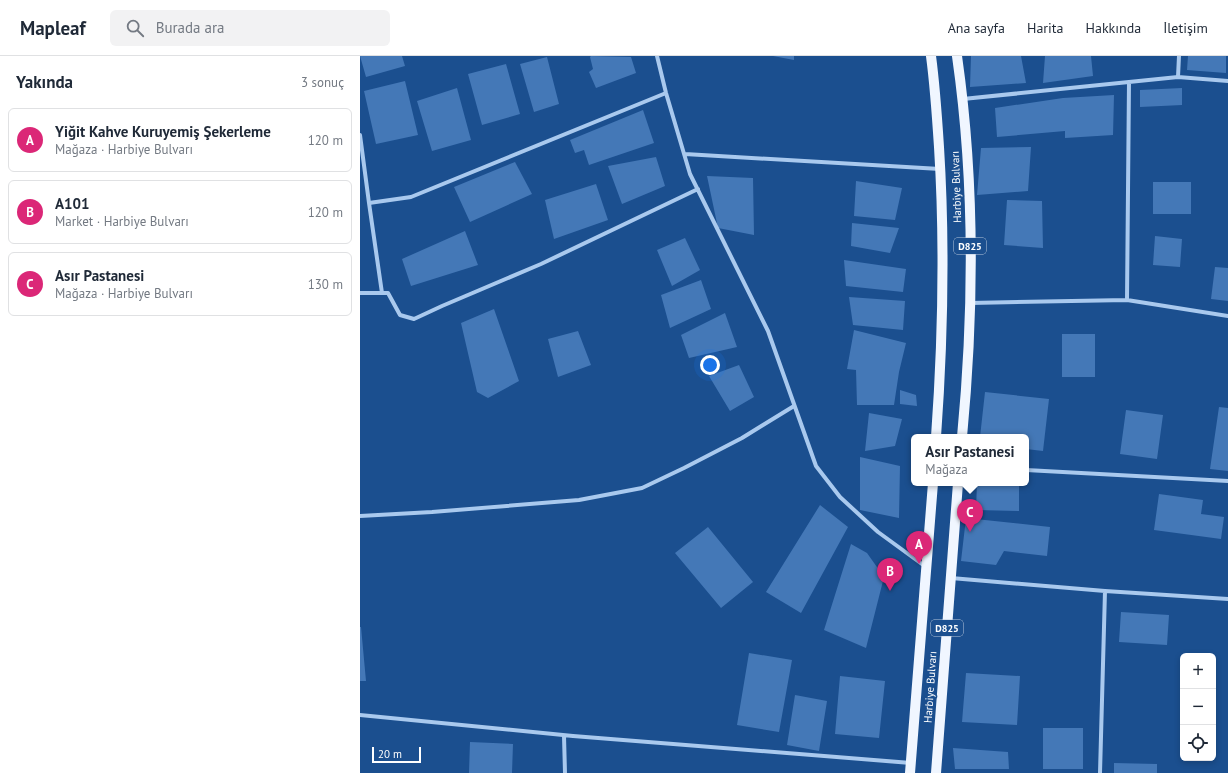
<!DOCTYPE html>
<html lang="tr">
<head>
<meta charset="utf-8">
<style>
	:root { --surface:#fff; --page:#f2f2f3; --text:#1f2937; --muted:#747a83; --line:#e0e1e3; --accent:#db2777 }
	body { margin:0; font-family:"PT Sans",sans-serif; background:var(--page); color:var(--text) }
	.controls { position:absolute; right:12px; bottom:12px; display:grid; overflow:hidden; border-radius:6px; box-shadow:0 2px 6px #0003 }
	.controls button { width:36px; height:36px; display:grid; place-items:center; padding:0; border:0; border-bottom:1px solid var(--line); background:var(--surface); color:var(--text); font:20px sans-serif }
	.scale { position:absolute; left:12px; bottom:10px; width:49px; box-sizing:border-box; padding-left:4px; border:2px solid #fff; border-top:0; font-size:11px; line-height:14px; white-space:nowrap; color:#fff; -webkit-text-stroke:3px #1b4f8f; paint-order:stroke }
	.you { position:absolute; left:350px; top:309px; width:14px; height:14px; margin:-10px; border:3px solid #fff; border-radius:50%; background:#1a73e8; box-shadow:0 0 0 6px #1a73e833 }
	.badge { display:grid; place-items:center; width:26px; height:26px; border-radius:50%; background:var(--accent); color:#fff; font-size:13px; font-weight:700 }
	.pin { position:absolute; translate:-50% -33px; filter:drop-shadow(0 1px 2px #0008) }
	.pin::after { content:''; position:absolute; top:21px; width:14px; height:12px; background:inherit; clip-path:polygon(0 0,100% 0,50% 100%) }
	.popup { position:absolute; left:551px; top:378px; width:118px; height:52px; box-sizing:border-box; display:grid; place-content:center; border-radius:6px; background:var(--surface); filter:drop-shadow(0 1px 3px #0005); font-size:13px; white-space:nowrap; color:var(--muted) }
	.popup b { font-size:15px; color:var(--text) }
	.popup::after { content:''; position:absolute; left:50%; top:100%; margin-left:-8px; border:8px solid transparent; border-top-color:var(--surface) }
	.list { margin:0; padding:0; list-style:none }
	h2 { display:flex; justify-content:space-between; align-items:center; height:52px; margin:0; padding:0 16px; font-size:17px }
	h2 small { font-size:13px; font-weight:400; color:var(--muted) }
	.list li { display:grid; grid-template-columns:26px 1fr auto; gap:12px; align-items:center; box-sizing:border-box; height:64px; margin:0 8px 8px; padding:0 8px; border:1px solid var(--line); border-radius:6px }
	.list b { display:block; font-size:15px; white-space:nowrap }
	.list p { margin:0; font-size:13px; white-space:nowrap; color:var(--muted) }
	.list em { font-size:13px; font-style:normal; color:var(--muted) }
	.icon { flex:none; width:22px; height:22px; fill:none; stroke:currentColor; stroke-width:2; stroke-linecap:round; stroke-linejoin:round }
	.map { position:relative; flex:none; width:868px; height:717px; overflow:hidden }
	header { display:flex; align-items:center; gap:24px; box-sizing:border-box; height:56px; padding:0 20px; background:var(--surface); border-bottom:1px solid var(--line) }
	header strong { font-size:19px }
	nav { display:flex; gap:22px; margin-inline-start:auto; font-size:14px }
	.search { width:280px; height:36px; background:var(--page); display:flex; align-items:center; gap:10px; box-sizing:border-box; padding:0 14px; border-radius:6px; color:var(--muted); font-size:15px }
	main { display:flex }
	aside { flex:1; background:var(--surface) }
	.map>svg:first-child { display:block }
	.building { fill:#4478b7 }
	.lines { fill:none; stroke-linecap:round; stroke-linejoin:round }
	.street { stroke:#a9c9ee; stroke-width:4 }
	.primary { stroke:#f0f6ff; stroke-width:10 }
	.labels { text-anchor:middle; stroke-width:3.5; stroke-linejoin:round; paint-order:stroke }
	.shield { fill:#1b4f8f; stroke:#bbcadd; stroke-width:1 }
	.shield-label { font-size:10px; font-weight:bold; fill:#fff }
	.street-label { font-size:11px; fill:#fff; stroke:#1b4f8f }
</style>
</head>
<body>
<header>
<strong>Mapleaf</strong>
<div class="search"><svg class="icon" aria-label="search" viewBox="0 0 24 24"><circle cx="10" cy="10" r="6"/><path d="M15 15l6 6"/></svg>Burada ara</div>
<nav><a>Ana sayfa</a><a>Harita</a><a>Hakkında</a><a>İletişim</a></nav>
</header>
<main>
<aside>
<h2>Yakında<small>3 sonuç</small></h2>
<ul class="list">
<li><span class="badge">A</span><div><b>Yiğit Kahve Kuruyemiş Şekerleme</b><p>Mağaza · Harbiye Bulvarı</p></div><em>120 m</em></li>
<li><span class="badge">B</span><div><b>A101</b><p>Market · Harbiye Bulvarı</p></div><em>120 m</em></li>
<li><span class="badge">C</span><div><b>Asır Pastanesi</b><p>Mağaza · Harbiye Bulvarı</p></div><em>130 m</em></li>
</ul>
</aside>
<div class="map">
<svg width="868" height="717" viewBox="0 0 868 717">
	<rect width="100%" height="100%" fill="#1b4f8f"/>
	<path class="building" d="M0 0H42L45 10 6 21Z
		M231 0 271 1 276 17 236 32 229 16 233 13 230 1Z
		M413 0H434V4Z
		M611 0H661L666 27 610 31Z
		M685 0H731L733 20 683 27Z
		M828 0H866V17L827 14Z
		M187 1 199 48 174 56 160 8Z
		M146 8 160 58 122 69 108 18Z
		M45 25 58 79 16 88 4 35Z
		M97 32 111 84 72 95 57 45Z
		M822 32V49L780 51V34Z
		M754 39 753 79 705 82V75L637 81 635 52 703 42Z
		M283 54 294 87 229 109 224 94 215 97 210 84Z
		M671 91 668 135 617 139 621 92Z
		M296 101 305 130 262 148 248 110Z
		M155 106 172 138 110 166 94 131Z
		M347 120 393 122 394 179 358 172Z
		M496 125 542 132 535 164 494 160Z
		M793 126H831V158H793Z
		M236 128 248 164 194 183 185 144Z
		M647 144 682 145 683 192 644 189Z
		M492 167 539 172 530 197 491 190Z
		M105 175 118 209 51 230 42 203Z
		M795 180 822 183 820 211 793 209Z
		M325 182 340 214 312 230 297 194Z
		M484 204 546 213 543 236 486 230Z
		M855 211 868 212V245L851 243Z
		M341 224 351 253 310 272 301 239Z
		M489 241 545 245 543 274 493 269Z
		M134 253 159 325 128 342 117 336 101 267Z
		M365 257 377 291 329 302 321 279Z
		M494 274 546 287 539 316 534 349H497L496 314 487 313Z
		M218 275 231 309 198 321 188 283Z
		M702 278H735V321H702Z
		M379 309 394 341 370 355 349 320Z
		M540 334 556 339 557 350 540 348Z
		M625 336 689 343 683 395 666 393V381H620Z
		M859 351 868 352V415L850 413Z
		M766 354 803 359 797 403 760 398Z
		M509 357 542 363 535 390 505 395Z
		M500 401 540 410 539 462 500 454Z
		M617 427H659V455L616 454Z
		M799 438 843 444 841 458 864 461 861 483 794 474Z
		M460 449 488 471 441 557 406 536Z
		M606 462 690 471 687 500 644 495 636 509 601 505Z
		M348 471 393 526 361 552 315 497Z
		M491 488 507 497 524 521 506 592 464 574Z
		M761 556 809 559 807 589 759 586Z
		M0 571H1L6 625H0Z
		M389 597 432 604 419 676 377 669Z
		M606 617 660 620 657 669 602 666Z
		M480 620 525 625 519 682 475 678Z
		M435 639 467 645 459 695 427 689Z
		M683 672H723V713H683Z
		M110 686 153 688 152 717H109Z
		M593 692 648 696 649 713H595Z
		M754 707 797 708V717H754Z"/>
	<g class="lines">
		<path class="street" d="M297 0 306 37 330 118 408 275 456 410 480 441 518 476 566 511
			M818 21 819 0
			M603 43 818 21 868 25
			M0 79 9 147 51 141 306 37
			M325 98 580 113
			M9 147 22 237
			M0 237H28L40 259 54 263 82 250 181 208 338 133
			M767 244 769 26
			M610 247 767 244 868 260
			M666 414 868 425
			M0 460 72 456 219 444 282 432 324 412 382 382 434 350
			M591 522 745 535 868 543
			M0 659 213 680 551 707
			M204 680 205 717
			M740 717 745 535"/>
		<path class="primary" d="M571 0C575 30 577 60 579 91 585 187 583 284 576 381
			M597 0C615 126 614 255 602 381
			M550 717 573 427
			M576 717 598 427"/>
	</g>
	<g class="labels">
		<g class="shield">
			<rect x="594" y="182" width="32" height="16" rx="3"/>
			<rect x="571" y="564" width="32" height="16" rx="3"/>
		</g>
		<g class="shield-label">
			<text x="610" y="194">D825</text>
			<text x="587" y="576">D825</text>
		</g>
		<g class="street-label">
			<text transform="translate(596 131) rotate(-92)" y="4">Harbiye Bulvarı</text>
			<text transform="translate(570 631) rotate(-86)" y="4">Harbiye Bulvarı</text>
		</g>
	</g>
</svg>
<div class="controls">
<button>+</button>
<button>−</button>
<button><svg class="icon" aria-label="locate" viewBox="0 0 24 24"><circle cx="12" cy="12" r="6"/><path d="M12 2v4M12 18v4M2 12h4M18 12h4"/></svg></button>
</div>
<div class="scale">20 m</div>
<div class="you"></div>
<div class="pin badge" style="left:559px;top:508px">A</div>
<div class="pin badge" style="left:530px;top:535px">B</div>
<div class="pin badge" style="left:610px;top:476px">C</div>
<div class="popup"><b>Asır Pastanesi</b>Mağaza</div>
</div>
</main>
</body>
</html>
